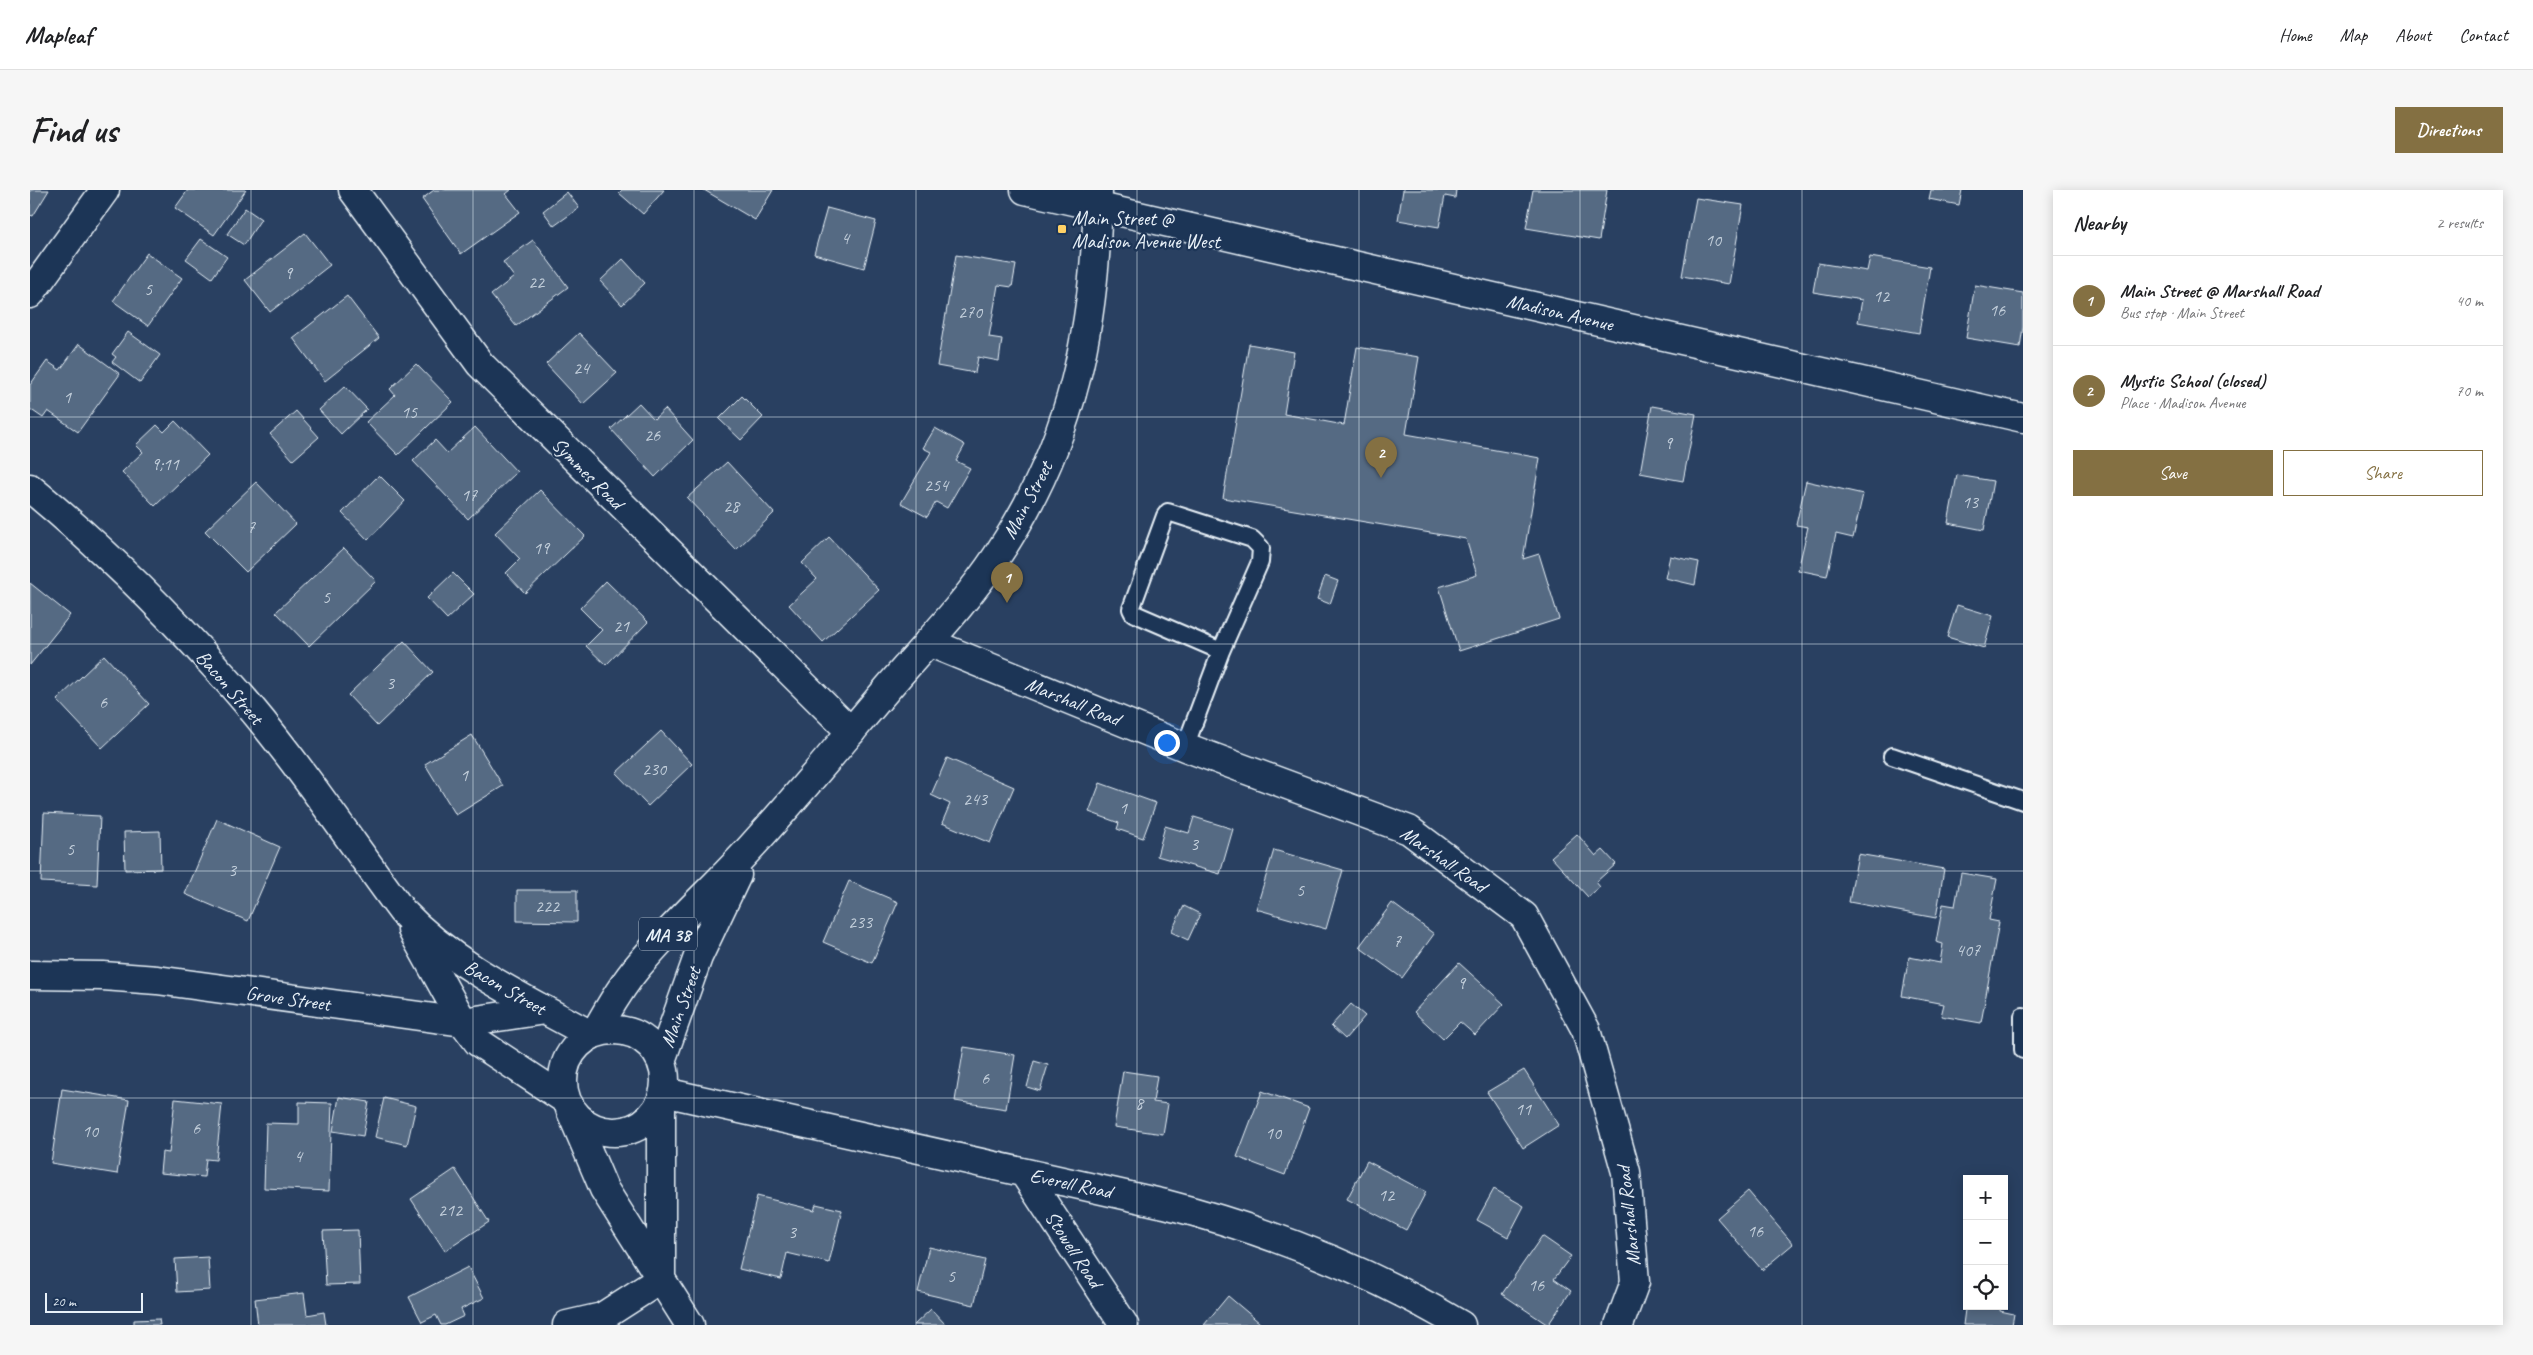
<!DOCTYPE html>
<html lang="en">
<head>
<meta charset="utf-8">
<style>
	:root { --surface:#fff; --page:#f6f6f6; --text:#202124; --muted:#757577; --line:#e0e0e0; --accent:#847042 }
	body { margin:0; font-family:Caveat,sans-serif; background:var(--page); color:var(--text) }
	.controls { position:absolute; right:15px; bottom:15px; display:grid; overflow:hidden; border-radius:0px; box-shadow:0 2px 12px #0003 }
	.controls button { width:45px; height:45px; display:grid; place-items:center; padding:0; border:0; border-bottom:1px solid var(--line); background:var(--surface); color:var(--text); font:25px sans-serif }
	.scale { position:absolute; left:15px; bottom:12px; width:98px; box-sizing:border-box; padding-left:5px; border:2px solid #e8f1f8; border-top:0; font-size:14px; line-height:18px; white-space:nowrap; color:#e8f1f8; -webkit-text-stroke:4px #1d3557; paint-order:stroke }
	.you { position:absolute; left:1136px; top:552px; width:18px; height:18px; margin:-12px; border:4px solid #fff; border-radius:50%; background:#1a73e8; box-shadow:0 0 0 8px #1a73e833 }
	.badge { display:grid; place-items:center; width:32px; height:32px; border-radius:50%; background:var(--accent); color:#fff; font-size:16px; font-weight:700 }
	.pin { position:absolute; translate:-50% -41px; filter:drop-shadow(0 1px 2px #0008) }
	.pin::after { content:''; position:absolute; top:26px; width:18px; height:15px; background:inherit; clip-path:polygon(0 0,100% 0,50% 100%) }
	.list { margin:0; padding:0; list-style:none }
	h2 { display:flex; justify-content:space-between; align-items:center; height:65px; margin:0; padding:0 20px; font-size:21px }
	h2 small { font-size:16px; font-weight:400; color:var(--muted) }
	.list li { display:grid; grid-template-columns:32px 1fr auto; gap:15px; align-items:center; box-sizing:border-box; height:90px; padding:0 20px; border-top:1px solid var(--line) }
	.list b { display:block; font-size:19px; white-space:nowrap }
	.list p { margin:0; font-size:16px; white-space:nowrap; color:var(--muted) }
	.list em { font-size:16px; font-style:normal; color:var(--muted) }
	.actions { display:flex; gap:10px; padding:15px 20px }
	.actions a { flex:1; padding:11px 0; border:1px solid var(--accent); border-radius:0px; text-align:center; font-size:18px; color:var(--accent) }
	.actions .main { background:var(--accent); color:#fff }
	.icon { flex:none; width:28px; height:28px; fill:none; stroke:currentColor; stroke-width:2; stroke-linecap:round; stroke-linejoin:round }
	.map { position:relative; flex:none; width:1993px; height:1135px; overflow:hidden; border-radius:0px }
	header { display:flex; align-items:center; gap:30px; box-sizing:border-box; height:70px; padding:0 25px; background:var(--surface); border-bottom:1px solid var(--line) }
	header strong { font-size:24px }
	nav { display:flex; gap:28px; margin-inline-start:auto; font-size:18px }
	.intro { display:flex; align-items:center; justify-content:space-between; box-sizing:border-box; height:120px; padding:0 30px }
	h1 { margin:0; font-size:35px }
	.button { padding:12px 22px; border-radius:0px; background:var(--accent); color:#fff; font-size:18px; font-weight:700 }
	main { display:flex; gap:30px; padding:0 30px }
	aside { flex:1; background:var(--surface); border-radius:0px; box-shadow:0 2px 12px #0003 }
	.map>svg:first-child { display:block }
	.building { fill:#556a83; stroke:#e8f1f8 }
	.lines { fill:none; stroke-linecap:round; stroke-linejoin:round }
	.lane-casing { stroke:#e8f1f8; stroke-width:20 }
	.street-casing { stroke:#e8f1f8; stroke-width:31 }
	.secondary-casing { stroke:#e8f1f8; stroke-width:31 }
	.primary-casing { stroke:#e8f1f8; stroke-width:31 }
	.lane { stroke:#1d3557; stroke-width:16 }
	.street { stroke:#1d3557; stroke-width:28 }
	.secondary { stroke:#1d3557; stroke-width:28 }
	.primary { stroke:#1d3557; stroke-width:28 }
	.grid { fill:none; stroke:#e8f1f8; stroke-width:1; stroke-opacity:0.55 }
	.poi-dot { fill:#ffd166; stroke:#1d3557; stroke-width:2 }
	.labels { text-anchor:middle; stroke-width:4.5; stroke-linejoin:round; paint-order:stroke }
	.number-label { font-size:18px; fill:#c3cfdb }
	.shield { fill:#1d3557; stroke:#abb9c8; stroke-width:1 }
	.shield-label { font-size:19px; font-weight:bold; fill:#e8f1f8 }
	.poi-label { font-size:20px; fill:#e8f1f8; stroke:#1d3557; text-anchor:start }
	.street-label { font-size:20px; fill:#e8f1f8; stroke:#1d3557 }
</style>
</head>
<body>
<header>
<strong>Mapleaf</strong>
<nav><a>Home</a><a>Map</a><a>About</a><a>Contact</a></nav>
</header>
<div class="intro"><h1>Find us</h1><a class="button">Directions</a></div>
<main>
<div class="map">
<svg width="1993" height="1135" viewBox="0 0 1993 1135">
	<rect width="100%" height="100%" fill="#294061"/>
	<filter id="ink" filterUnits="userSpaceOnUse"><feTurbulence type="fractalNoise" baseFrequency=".02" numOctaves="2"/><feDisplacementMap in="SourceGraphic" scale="10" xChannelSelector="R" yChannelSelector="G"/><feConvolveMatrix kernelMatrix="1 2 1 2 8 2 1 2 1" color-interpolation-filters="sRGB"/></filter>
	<g filter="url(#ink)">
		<path class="building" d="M0 0H19L3 26 0 25Z
			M158 0H216L184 45 145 18Z
			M404 0H481L476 4 490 22 431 64 392 9Z
			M592 0H634L613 24 589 3Z
			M674 0H743L725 30Z
			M1373 0H1426L1425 8 1415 6 1409 37 1368 30Z
			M1503 0H1577L1569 50 1496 38Z
			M1901 0H1932L1929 15 1899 9Z
			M537 2 549 18 524 36 513 21Z
			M1666 8 1713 15 1699 94 1652 86Z
			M215 18 231 29 214 55 197 44Z
			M797 18 846 31 834 78 784 64Z
			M275 43 300 75 240 122 215 90Z
			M171 49 197 67 182 88 156 69Z
			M503 50 538 97 486 136 461 105 484 87 473 72Z
			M117 63 152 88 118 136 83 111Z
			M926 65 986 75 982 97 968 95 959 147 972 149 969 171 948 167 945 183 907 176Z
			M1840 67 1900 77 1889 143 1828 132 1832 110 1783 102 1788 73 1837 81Z
			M593 69 615 93 592 115 570 91Z
			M1945 95 1993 103V137L1990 157 1936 148Z
			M317 106 349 148 295 191 263 148Z
			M98 142 130 165 110 193 82 172 86 167 82 164Z
			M549 143 587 183 553 214 516 174Z
			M49 154 90 184 48 242 18 221 13 228 0 219V195L17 171 30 180Z
			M1219 154 1264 162 1254 224 1314 235 1327 157 1389 167 1376 244 1510 268 1493 369 1509 364 1529 429 1429 461 1409 397 1447 385 1436 349 1193 308Z
			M386 174 423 212 368 265 336 232 365 205 360 199Z
			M315 196 337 219 311 244 289 220Z
			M712 206 733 227 711 250 689 229Z
			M609 213 624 229 635 219 663 250 625 287 581 239Z
			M1622 216 1666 224 1653 291 1610 283Z
			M266 221 289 247 263 270 240 244Z
			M145 231 178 265 125 316 92 282 113 262 106 255 127 235 134 242Z
			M445 237 487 282 438 329 383 271 405 250 417 263Z
			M905 238 935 255 926 271 940 278 917 318 906 312 897 327 871 313 901 262 893 258Z
			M697 272 744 323 706 360 657 308Z
			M349 285 375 311 338 350 312 323Z
			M1927 285 1963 291 1954 340 1918 333Z
			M1776 291 1833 304 1823 348 1806 344 1797 386 1768 380 1778 337 1766 335Z
			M226 292 266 334 216 382 175 341Z
			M510 300 555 346 495 403 476 383 490 369 465 343Z
			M799 347 849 400 793 452 759 415 787 389 772 373Z
			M314 358 346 391 279 456 246 422Z
			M1640 366 1669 372 1665 395 1635 388Z
			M423 383 444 404 417 429 397 408Z
			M1295 386 1308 391 1300 414 1287 409Z
			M576 391 618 432 576 475 556 456 572 440 550 418Z
			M0 393 40 425 0 475Z
			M1927 415 1963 426 1954 458 1917 447Z
			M374 451 403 482 347 536 318 505Z
			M74 465 119 514 72 558 27 510Z
			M631 541 662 574 618 616 586 583Z
			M442 545 473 596 426 625 395 574Z
			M917 568 984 597 960 653 912 633 920 614 901 605Z
			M1070 593 1126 613 1113 648 1087 639 1089 633 1059 622Z
			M14 623 70 626 67 695 11 692Z
			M1164 627 1203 639 1190 684 1127 666 1135 636 1159 643Z
			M187 629 250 657 218 731 155 704Z
			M130 641 131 679 95 680 94 642Z
			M1547 644 1566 666 1573 660 1586 674 1566 692 1570 697 1558 707 1521 667Z
			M1244 660 1313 680 1296 739 1226 719Z
			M1828 664 1914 679 1906 728 1819 712Z
			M1931 683 1967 689 1959 730 1969 732 1951 833 1911 826 1914 814 1872 806 1879 767 1910 773 1913 754 1906 752 1913 714 1925 716Z
			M819 691 868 712 842 773 793 752Z
			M487 700H547V732L487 731Z
			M1362 713 1404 744 1372 788 1329 757Z
			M1154 716 1170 724 1158 750 1141 742Z
			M1429 773 1474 814 1445 845 1430 832 1413 849 1384 822Z
			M1321 814 1335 826 1315 849 1301 836Z
			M934 857 985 865 976 919 925 911Z
			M1004 871 1018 875 1010 901 997 897Z
			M1494 880 1529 935 1493 958 1457 902Z
			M1093 881 1127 886 1123 912 1138 914 1133 944 1084 937Z
			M32 899 99 910 87 984 21 973Z
			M1232 901 1279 918 1255 985 1207 967Z
			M309 907 339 912 333 946 303 941Z
			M354 908 386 916 377 955 345 947Z
			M145 909 192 914 186 970 176 969 174 987 130 983 132 962 139 963Z
			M269 912 302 913 299 1001 234 998 236 933 269 934Z
			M1337 971 1396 1002 1376 1040 1317 1009Z
			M425 979 459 1032 415 1061 381 1009Z
			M1464 999 1494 1016 1478 1047 1447 1030Z
			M1718 1001 1763 1054 1732 1080 1687 1028Z
			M727 1006 784 1020 786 1014 812 1020 799 1073 757 1063 751 1089 709 1079Z
			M328 1040 330 1094 296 1095 293 1041Z
			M1512 1046 1541 1066 1524 1089 1541 1101 1518 1135 1472 1104Z
			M899 1057 955 1070 944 1115 888 1102Z
			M178 1067 180 1100 147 1102 145 1069Z
			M438 1077 454 1108 431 1119 434 1126 415 1135H411L406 1125 392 1132 379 1107Z
			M274 1103 277 1125 294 1122 296 1135H228L225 1109Z
			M1937 1104V1116H1971L1970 1121 1984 1124 1982 1135H1933Z
			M1198 1106 1230 1133 1229 1135H1174Z
			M901 1119 916 1135H884Z
			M129 1129 130 1135H104V1130Z"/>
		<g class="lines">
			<g class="lane-casing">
				<path id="lane" d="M1138 322 1222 349 1231 358 1230 372 1191 461 1103 423 1101 419 1135 326Z
					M1155 557 1191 461
					M1862 566 1993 611
					M1993 826V860"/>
			</g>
			<g class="street-casing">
				<path id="street" d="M323 0 450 174 821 542
					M995 0 1993 228
					M0 104 75 0
					M898 452 1155 557 1379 640 1494 726 1556 840 1596 982 1605 1092 1589 1135
					M634 902 1135 1014C1240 1041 1338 1080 1431 1135
					M994 983 1094 1135
					M537 1135 572 1127
					M567 1135 572 1127 631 1089"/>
			</g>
			<g class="secondary-casing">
				<path id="secondary" d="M0 298C67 353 130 415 188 480 256 554 312 640 372 721 425 777 494 808 561 845
					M382 740 433 832 448 852 536 910
					M0 785 73 786 127 790 433 832 515 820"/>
			</g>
			<g class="primary-casing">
				<path id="primary" d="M533 891a51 51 0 1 1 102 0a51 51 0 1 1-102 0Z
					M565 843C578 819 592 795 609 775 644 733 685 697 721 657 768 606 812 552 857 499 894 456 935 414 967 366 1043 253 1066 135 1068 0
					M631 871 668 767 707 685
					M631 911V1089
					M540 919 574 999 660 1135"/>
			</g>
			<use href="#lane" class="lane"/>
			<use href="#street" class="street"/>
			<use href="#secondary" class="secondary"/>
			<use href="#primary" class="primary"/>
		</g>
	</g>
	<path class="grid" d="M221 0V1135M443 0V1135M664 0V1135M886 0V1135M1107 0V1135M1329 0V1135M1550 0V1135M1772 0V1135M0 227H1993M0 454H1993M0 681H1993M0 908H1993"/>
	<rect class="poi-dot" x="1027" y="34" width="10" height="10" rx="2.5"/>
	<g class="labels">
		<g class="number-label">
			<text x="815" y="54">4</text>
			<text x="1683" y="56">10</text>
			<text x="258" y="89">9</text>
			<text x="506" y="98">22</text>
			<text x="118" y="105">5</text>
			<text x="1851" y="112">12</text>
			<text x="1967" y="126">16</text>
			<text x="940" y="128">270</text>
			<text x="551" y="184">24</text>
			<text x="37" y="213">1</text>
			<text x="379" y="228">15</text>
			<text x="622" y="251">26</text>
			<text x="1638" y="259">9</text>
			<text x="135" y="280">9;11</text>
			<text x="906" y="301">254</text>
			<text x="439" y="311">17</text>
			<text x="1940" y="318">13</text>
			<text x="701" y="322">28</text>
			<text x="221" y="343">7</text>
			<text x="511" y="364">19</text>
			<text x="296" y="413">5</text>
			<text x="591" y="442">21</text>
			<text x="360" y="499">3</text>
			<text x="73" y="518">6</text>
			<text x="624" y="585">230</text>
			<text x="434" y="591">1</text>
			<text x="945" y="615">243</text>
			<text x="1093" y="624">1</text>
			<text x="1164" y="660">3</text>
			<text x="40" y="665">5</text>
			<text x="202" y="686">3</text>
			<text x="1270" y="706">5</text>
			<text x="517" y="722">222</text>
			<text x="830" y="738">233</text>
			<text x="1367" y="757">7</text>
			<text x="1938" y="766">407</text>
			<text x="1431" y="799">9</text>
			<text x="955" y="894">6</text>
			<text x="1109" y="919">8</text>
			<text x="1493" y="925">11</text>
			<text x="166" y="944">6</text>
			<text x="60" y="947">10</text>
			<text x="1243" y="949">10</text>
			<text x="268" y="972">4</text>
			<text x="1356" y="1011">12</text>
			<text x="420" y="1026">212</text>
			<text x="1725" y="1047">16</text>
			<text x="762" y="1048">3</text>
			<text x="921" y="1092">5</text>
			<text x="1506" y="1101">16</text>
		</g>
		<rect class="shield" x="609" y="727.5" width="58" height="33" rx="4"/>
		<g class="shield-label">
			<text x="638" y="751">MA 38</text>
		</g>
		<g class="poi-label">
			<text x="1042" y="35">Main Street @<tspan x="1042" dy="23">Madison Avenue West</tspan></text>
		</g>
		<g class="street-label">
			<text transform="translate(1530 122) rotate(13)" y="7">Madison Avenue</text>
			<text transform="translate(558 283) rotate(45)" y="7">Symmes Road</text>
			<text transform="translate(997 310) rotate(-62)" y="7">Main Street</text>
			<text transform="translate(200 497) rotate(49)" y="7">Bacon Street</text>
			<text transform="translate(1043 511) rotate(22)" y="7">Marshall Road</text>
			<text transform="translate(1414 669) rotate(35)" y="7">Marshall Road</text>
			<text transform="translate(475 797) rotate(30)" y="7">Bacon Street</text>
			<text transform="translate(258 808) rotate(8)" y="7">Grove Street</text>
			<text transform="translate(650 817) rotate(-70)" y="7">Main Street</text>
			<text transform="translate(1041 993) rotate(12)" y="7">Everell Road</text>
			<text transform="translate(1598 1026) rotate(-96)" y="7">Marshall Road</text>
			<text transform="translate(1044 1059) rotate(57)" y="7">Stowell Road</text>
		</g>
	</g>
</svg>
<div class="controls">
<button>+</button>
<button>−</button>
<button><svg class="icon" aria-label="locate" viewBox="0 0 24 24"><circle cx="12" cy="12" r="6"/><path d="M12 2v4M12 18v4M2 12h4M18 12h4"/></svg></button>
</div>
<div class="scale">20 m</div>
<div class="you"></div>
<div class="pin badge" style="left:977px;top:413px">1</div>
<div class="pin badge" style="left:1351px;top:288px">2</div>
</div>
<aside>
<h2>Nearby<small>2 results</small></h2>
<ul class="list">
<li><span class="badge">1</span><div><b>Main Street @ Marshall Road</b><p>Bus stop · Main Street</p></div><em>40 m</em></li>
<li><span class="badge">2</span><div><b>Mystic School (closed)</b><p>Place · Madison Avenue</p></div><em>70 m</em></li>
</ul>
<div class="actions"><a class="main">Save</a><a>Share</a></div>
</aside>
</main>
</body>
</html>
